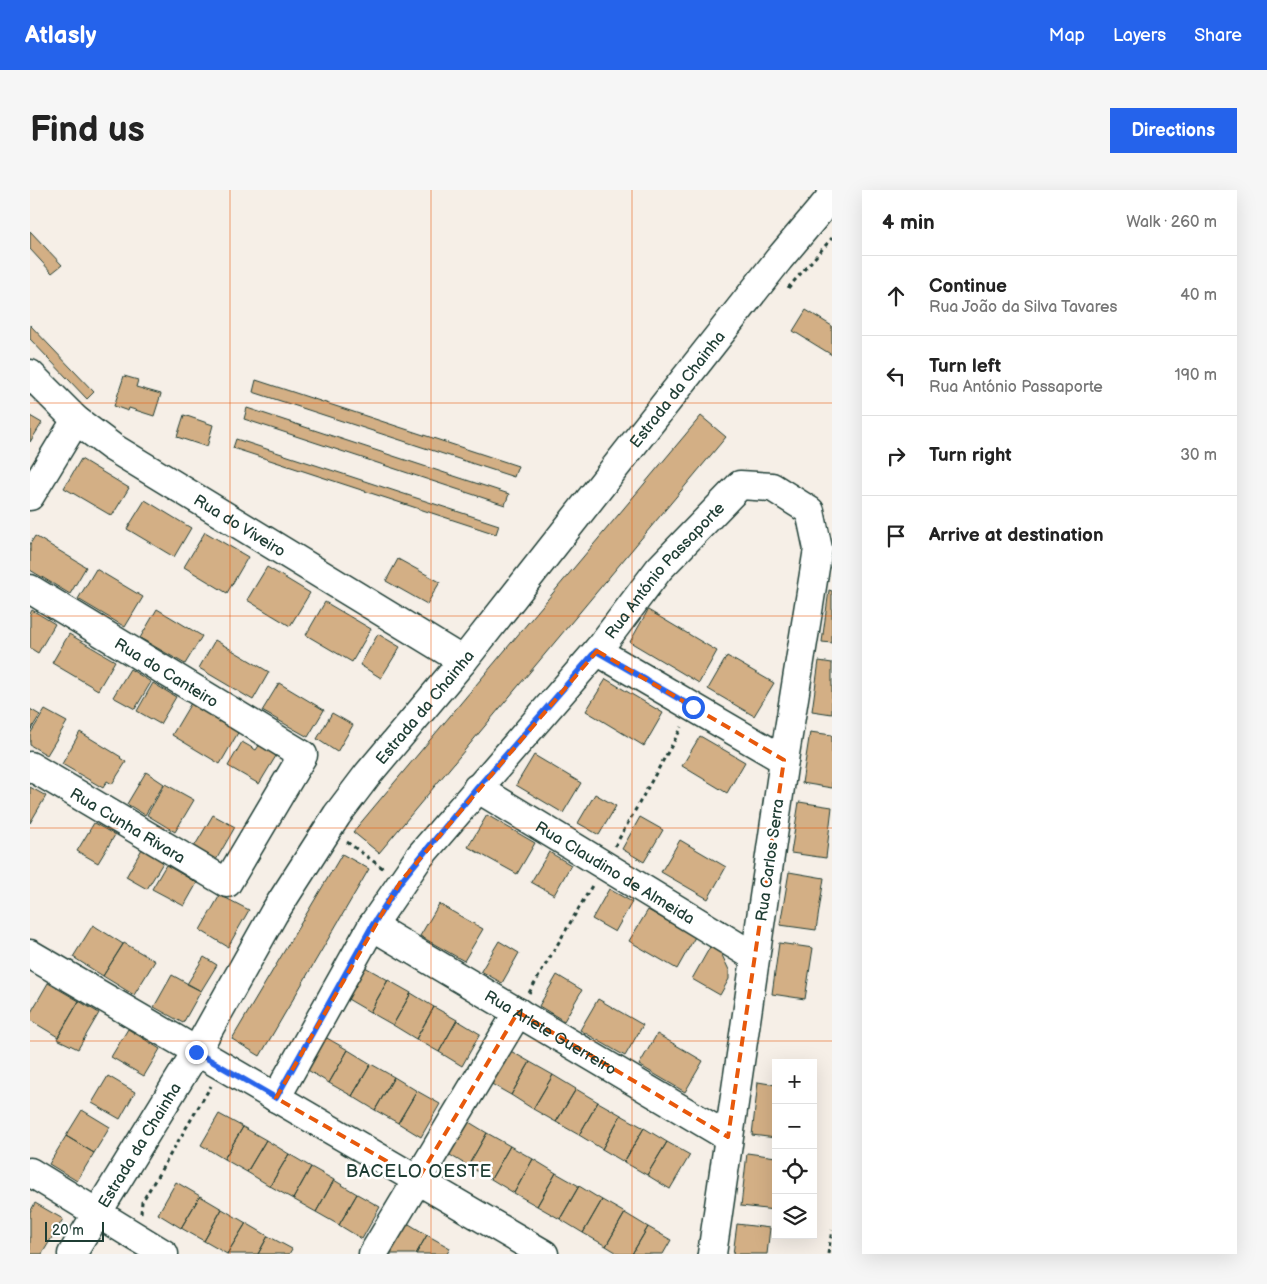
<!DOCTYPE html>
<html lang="en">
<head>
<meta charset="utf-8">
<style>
	:root { --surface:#fff; --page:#f6f6f6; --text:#222; --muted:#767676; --line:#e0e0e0; --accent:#2563eb }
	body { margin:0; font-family:"Balsamiq Sans",sans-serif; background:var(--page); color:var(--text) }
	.controls { position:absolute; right:15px; bottom:15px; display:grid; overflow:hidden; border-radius:0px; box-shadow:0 5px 20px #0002 }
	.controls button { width:45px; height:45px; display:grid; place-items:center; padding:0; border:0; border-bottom:1px solid var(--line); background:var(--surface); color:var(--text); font:25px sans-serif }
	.scale { position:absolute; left:15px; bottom:12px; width:59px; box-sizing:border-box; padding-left:5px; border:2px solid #1f3d34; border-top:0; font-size:14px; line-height:18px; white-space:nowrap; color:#1f3d34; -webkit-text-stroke:4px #fff; paint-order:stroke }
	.stop { position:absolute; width:15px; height:15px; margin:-11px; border:4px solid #2563eb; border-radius:50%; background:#fff }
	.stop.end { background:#2563eb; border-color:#fff; box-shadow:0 1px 5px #0008 }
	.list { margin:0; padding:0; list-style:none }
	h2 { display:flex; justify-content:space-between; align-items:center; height:65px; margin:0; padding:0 20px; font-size:21px }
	h2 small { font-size:16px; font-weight:400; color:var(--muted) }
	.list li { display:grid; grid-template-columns:32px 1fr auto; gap:15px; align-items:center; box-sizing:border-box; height:80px; padding:0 20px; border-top:1px solid var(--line) }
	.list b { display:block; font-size:19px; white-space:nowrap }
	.list p { margin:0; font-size:16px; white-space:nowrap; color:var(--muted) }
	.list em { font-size:16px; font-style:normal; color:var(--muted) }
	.icon { flex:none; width:28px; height:28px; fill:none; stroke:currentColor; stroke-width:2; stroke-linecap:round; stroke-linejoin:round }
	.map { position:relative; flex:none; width:802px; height:1064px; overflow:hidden; border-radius:0px }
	header { display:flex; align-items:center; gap:30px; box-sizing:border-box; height:70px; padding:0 25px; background:var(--accent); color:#fff }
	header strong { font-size:24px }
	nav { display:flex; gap:28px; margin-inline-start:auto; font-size:18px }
	.intro { display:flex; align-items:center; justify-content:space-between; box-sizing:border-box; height:120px; padding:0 30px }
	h1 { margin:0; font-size:35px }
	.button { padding:12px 22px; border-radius:0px; background:var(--accent); color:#fff; font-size:18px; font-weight:700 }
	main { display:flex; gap:30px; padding:0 30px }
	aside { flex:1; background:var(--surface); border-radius:0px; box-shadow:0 5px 20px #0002 }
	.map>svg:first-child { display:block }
	.building { fill:#d3af85; stroke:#1f3d34 }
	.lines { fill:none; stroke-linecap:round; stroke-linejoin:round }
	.minor-casing { stroke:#1f3d34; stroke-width:31 }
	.path { stroke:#1f3d34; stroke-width:3; stroke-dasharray:4 4; stroke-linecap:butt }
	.minor { stroke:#fff; stroke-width:28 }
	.route { stroke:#2563eb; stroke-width:6 }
	.marked { fill:none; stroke:#e8590c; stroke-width:4; stroke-dasharray:10 6; stroke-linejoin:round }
	.grid { fill:none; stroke:#e8590c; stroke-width:1; stroke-opacity:0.55 }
	.labels { text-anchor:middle; stroke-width:5; stroke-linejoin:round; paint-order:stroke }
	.street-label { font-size:16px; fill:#1f3d34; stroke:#fff }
	.neighbourhood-label { font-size:18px; letter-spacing:1px; fill:#1f3d34; stroke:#fff }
</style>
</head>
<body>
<header>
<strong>Atlasly</strong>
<nav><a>Map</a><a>Layers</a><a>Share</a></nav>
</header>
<div class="intro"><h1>Find us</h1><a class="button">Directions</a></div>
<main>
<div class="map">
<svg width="802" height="1064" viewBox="0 0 802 1064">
	<rect width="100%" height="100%" fill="#f6efe7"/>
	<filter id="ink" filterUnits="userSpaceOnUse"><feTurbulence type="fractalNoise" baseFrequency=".02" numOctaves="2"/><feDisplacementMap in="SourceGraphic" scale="10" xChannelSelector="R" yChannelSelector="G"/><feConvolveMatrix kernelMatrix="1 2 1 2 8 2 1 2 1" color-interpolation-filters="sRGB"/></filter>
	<g filter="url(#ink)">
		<path class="building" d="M0 41 32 75 22 83 0 59Z
			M776 120 802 136V165L763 141Z
			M0 135 64 202 57 209 0 149Z
			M94 186 108 190 106 197 131 204 124 226 99 218 98 221 84 216Z
			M226 190 488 276 484 287 223 202Z
			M217 218 479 304 475 315 214 229Z
			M154 225 183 235 177 257 147 247Z
			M0 226 12 233 0 252Z
			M671 226 696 247 349 663 323 642Z
			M206 249 469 335 466 344 203 258Z
			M51 269 99 298 82 326 34 298Z
			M115 310 161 338 144 367 97 339Z
			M175 342 218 367 197 403 154 377Z
			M5 346 56 377 40 404 0 380V354Z
			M368 369 410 392 397 414 356 391Z
			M237 377 280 403 260 436 217 410Z
			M66 379 113 407 95 437 48 409Z
			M799 400 802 401V453L792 452Z
			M295 412 341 439 322 472 276 445Z
			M127 419 172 446 155 474 110 448Z
			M2 420 25 434 8 463 0 458V424Z
			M618 420 687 461 669 493 600 452Z
			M39 444 85 471 68 500 22 473Z
			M348 444 370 457 351 488 330 475Z
			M185 450 239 482 223 510 169 478Z
			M697 466 744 493 724 526 678 499Z
			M789 471 802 473V524L782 521Z
			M100 479 121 492 105 519 83 507Z
			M576 489 633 523 614 556 556 521Z
			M123 493 146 507 130 534 107 521Z
			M249 493 294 520 278 547 232 521Z
			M161 513 209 541 190 574 142 545Z
			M0 519 10 525 0 541Z
			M15 520 37 532 17 565 0 555V544Z
			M302 523 323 535 307 562 287 549Z
			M50 542 91 567 90 568 96 572 82 594 77 591 73 598 32 574Z
			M780 542 802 545V598L772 593Z
			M670 546 715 572 697 603 652 576Z
			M232 551 249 561 229 594 198 576 212 552 226 560Z
			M504 565 551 593 533 623 486 595Z
			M116 582 134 594 115 625 97 614Z
			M135 594 164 610 145 642 117 625Z
			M0 597 16 606 0 633Z
			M565 604 586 616 569 645 548 633Z
			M769 612 802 617 796 668 761 663Z
			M183 625 205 637 186 670 164 657Z
			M457 625 505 653 487 684 438 657Z
			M610 627 633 640 614 672 592 659Z
			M64 633 85 645 68 673 47 661Z
			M650 650 696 677 678 709 631 682Z
			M112 659 134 671 117 699 96 687Z
			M519 662 541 675 524 705 501 692Z
			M312 664 339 679 230 866 202 849Z
			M136 675 167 693 154 716 122 699Z
			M759 682 794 688 786 740 750 735Z
			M579 699 602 712 585 742 562 729Z
			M190 705 219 720 198 757 170 740Z
			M409 714 453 739 434 771 390 746Z
			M618 720 665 747 647 779 599 751Z
			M63 735 93 754 73 786 43 767Z
			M469 751 489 763 472 793 451 781Z
			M94 753 125 771 104 805 73 786Z
			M749 753 783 758 775 809 742 804Z
			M680 757 691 763 699 780V789L690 805 662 789Z
			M174 767 187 775 171 801 157 794Z
			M335 777 358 790 340 822 316 808Z
			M142 785 171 801 153 833 124 817Z
			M527 785 552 800 534 831 509 816Z
			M358 790 381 803 363 835 340 822Z
			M18 793 49 811 28 847 0 830V824Z
			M381 803 404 817 386 849 363 835Z
			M568 809 613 835 595 866 550 840Z
			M49 811 69 823 48 859 27 849Z
			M404 817 427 830 409 862 386 849Z
			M427 830 450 844 432 876 409 862Z
			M98 839 130 859 114 886 81 867Z
			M627 844 673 871 655 902 609 875Z
			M295 847 318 860 299 893 276 879Z
			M477 859 500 872 481 905 458 892Z
			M318 860 341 874 322 906 299 893Z
			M500 872 523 885 503 919 481 905Z
			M341 874 364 887 345 920 322 906Z
			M523 885 546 899 526 932 503 919Z
			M78 886 105 902 90 929 62 913Z
			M364 887 387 901 368 933 345 920Z
			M728 892 746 895V948L722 945Z
			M546 899 568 912 549 945 526 932Z
			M387 901 410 914 391 947 368 933Z
			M568 912 591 925 572 959 549 945Z
			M52 920 80 937 64 963 36 946Z
			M189 924 213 937 194 969 171 955Z
			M591 925 614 938 594 972 572 959Z
			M434 929 457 943 438 976 415 962Z
			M213 937 236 950 217 982 194 969Z
			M614 938 637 952 617 985 594 972Z
			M457 943 480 956 461 989 438 976Z
			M36 946 64 963 47 991 19 974Z
			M236 950 259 964 240 996 217 982Z
			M637 952 660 965 640 999 617 985Z
			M480 956 503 969 484 1003 461 989Z
			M717 963 746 967 744 1020 711 1016Z
			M259 964 281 977 263 1009 240 996Z
			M503 969 526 983 507 1016 484 1003Z
			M281 977 304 990 286 1022 263 1009Z
			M526 983 549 996 530 1029 507 1016Z
			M304 990 327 1004 309 1035 286 1022Z
			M146 992 170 1006 151 1038 128 1024Z
			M549 996 572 1010 553 1043 530 1029Z
			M327 1004 350 1017 332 1049 309 1035Z
			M170 1006 192 1019 174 1051 151 1038Z
			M572 1010 595 1023 576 1056 553 1043Z
			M5 1013 33 1029 12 1064H0V1022Z
			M192 1019 216 1033 197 1064 174 1051Z
			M595 1023 618 1037 602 1064H589L576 1056Z
			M374 1031 397 1045 386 1064H355Z
			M216 1033 238 1046 228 1064H197Z
			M707 1034 740 1038 737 1064H703Z
			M618 1037 641 1050 633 1064H602Z
			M397 1045 420 1058 417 1064H386Z
			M238 1046 262 1059 259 1064H228Z"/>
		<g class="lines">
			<g class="minor-casing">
				<g id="minor">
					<path id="s1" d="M0 184 46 230 82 257 433 471"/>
					<path d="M0 306 46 230"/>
					<path id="s2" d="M0 399 273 565 197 693 0 576"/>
					<path d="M567 461 754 570"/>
					<path id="s3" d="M447 598 725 767"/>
					<path id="s4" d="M342 736 698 947"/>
					<path d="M0 764 514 1064"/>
					<path id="s5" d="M246 908 342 736 390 666 567 461 629 379 710 295 742 297 780 321 788 359 754 570 682 1064"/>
					<path d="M0 982 134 1064"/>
					<path id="s6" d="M42 1064 166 862 244 723 307 625 338 584 433 471 749 69 802 6"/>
					<path d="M343 1064 488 822"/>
				</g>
			</g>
			<path class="path" d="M758 98 802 48
				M317 652 354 679
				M585 656 652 537
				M499 803 563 694
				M111 1023 112 1012 181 896
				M798 1064 802 1040"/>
			<use href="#minor" class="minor"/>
		</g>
	</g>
	<g class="lines" filter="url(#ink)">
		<path class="route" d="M166 862 246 908 342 736 371 691 447 598 566 461 663 517"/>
	</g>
	<path class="marked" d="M567 461 754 570 698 947 488 822 388 989 246 908 371 691Z"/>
	<path class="grid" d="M200 0V1064M401 0V1064M602 0V1064M0 213H802M0 426H802M0 638H802M0 851H802"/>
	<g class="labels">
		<g class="street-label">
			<text dy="6" stroke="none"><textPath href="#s6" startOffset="1058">Estrada da Chainha</textPath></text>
			<text dy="6" stroke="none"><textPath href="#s1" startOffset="260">Rua do Viveiro</textPath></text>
			<text dy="6" stroke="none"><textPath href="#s5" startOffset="658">Rua António Passaporte</textPath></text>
			<text dy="6" stroke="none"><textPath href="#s2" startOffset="160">Rua do Canteiro</textPath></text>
			<text dy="6" stroke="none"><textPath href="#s6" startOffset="652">Estrada da Chainha</textPath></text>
			<text transform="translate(98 635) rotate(31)" y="6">Rua Cunha Rivara</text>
			<text transform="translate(739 670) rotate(-82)" y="6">Rua Carlos Serra</text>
			<text dy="6" stroke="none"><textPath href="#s3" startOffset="162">Rua Claudino de Almeida</textPath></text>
			<text dy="6" stroke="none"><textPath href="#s4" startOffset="208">Rua Arlete Guerreiro</textPath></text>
			<text dy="6" stroke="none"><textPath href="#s6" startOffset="128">Estrada da Chainha</textPath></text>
		</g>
		<g class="neighbourhood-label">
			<text x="389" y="987">BACELO OESTE</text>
		</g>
	</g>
</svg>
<div class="controls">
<button>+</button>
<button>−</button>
<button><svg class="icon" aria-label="locate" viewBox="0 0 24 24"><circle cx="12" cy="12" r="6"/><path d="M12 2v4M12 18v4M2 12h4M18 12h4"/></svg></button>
<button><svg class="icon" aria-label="layers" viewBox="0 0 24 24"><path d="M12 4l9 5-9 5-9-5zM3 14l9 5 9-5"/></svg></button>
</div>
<div class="scale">20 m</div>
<div class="stop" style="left:663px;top:517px"></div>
<div class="stop end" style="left:166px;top:862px"></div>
</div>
<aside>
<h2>4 min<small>Walk · 260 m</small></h2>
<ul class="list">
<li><svg class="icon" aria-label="ahead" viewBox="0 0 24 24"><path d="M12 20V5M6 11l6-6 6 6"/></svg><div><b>Continue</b><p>Rua João da Silva Tavares</p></div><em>40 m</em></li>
<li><svg class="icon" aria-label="left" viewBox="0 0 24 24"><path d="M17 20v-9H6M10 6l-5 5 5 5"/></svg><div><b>Turn left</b><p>Rua António Passaporte</p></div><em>190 m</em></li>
<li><svg class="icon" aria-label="right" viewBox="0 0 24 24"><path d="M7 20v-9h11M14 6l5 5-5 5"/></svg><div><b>Turn right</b></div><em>30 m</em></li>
<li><svg class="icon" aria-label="arrive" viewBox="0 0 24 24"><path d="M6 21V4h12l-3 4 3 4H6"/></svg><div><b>Arrive at destination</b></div></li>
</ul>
</aside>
</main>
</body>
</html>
